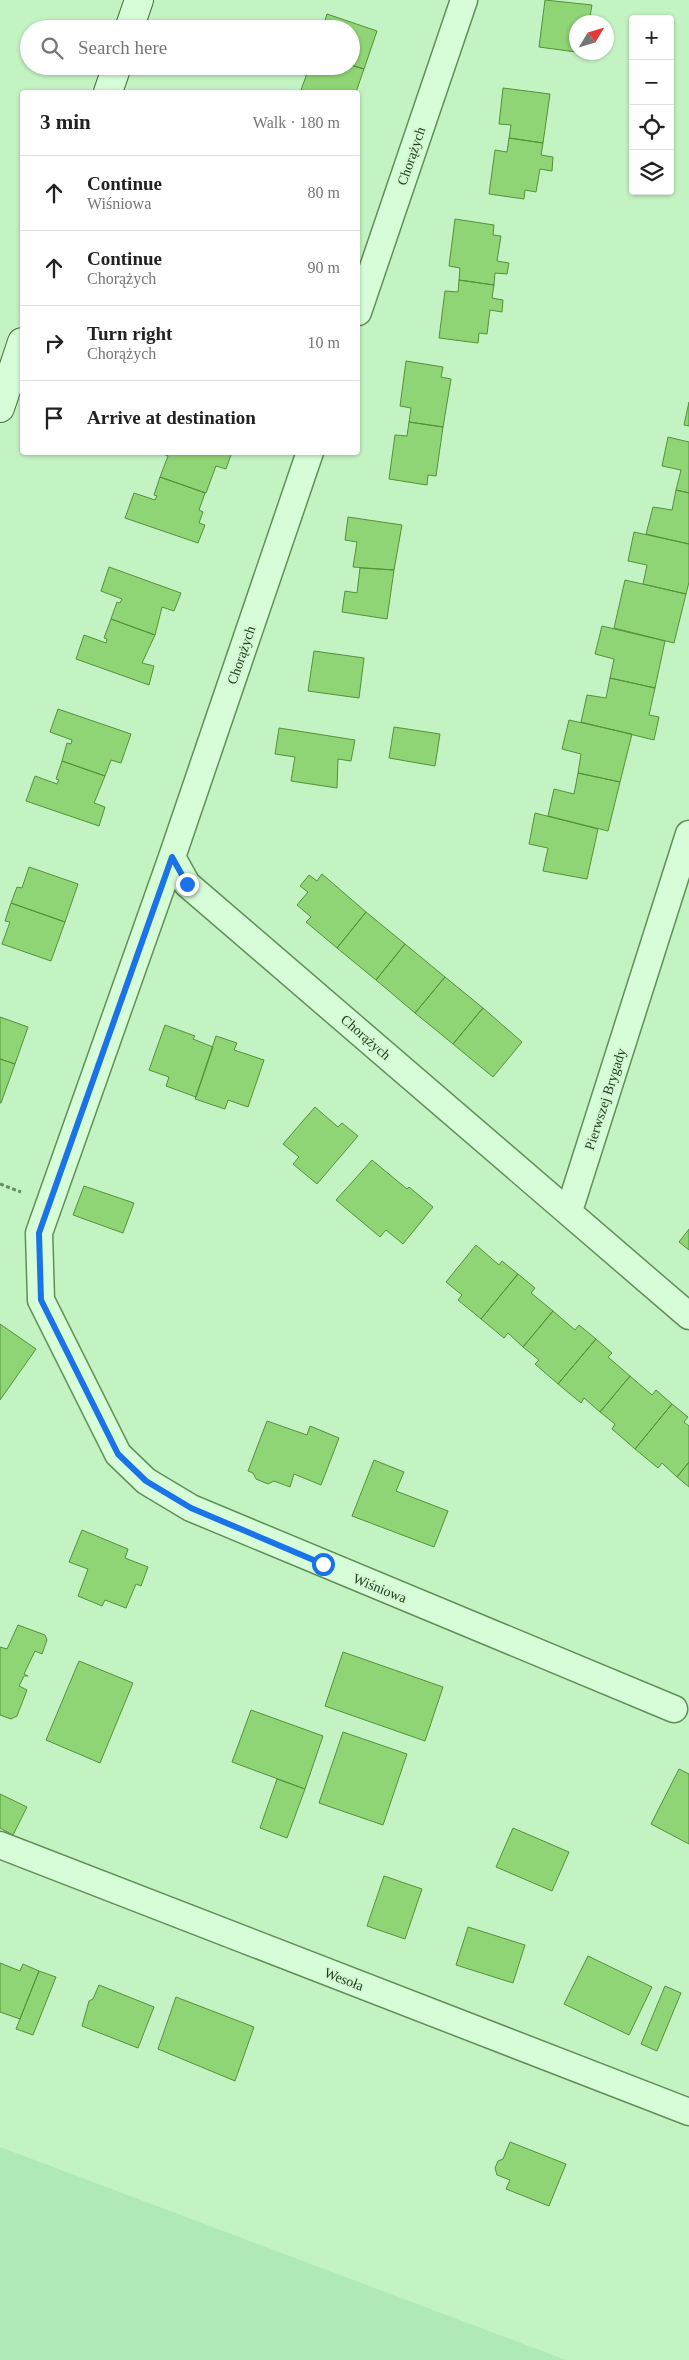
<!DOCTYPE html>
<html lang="en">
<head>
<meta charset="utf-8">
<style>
	:root { --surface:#fff; --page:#f2f2f2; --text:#222; --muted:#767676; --line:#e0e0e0 }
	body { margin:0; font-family:"Times New Roman",serif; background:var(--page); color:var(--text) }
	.controls { position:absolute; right:15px; top:15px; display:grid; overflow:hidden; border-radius:5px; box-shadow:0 1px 4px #0004 }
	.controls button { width:45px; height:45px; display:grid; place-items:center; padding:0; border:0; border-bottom:1px solid var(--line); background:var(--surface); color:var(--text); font:25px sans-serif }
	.compass { position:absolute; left:569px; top:15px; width:45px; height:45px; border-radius:50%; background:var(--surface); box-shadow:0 1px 4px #0004; rotate:52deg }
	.stop { position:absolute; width:15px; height:15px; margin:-11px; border:4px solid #1a73e8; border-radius:50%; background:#fff }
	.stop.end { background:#1a73e8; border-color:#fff; box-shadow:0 1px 5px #0008 }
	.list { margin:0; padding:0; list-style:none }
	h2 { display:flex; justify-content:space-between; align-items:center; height:65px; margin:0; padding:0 20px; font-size:21px }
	h2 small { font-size:16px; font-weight:400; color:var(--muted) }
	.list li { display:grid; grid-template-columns:32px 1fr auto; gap:15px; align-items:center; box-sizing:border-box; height:75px; padding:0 20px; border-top:1px solid var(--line) }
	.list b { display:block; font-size:19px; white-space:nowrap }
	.list p { margin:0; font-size:16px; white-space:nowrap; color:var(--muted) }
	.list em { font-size:16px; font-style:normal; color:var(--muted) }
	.icon { flex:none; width:28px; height:28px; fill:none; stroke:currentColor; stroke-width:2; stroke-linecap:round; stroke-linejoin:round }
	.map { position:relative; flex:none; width:689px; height:2360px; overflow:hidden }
	.search { position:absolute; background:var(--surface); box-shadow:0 1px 4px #0004; left:20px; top:20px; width:340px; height:55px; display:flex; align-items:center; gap:12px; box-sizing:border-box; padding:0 18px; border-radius:28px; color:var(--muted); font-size:19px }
	.panel { position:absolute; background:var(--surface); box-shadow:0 1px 4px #0004; left:20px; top:90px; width:340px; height:365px; border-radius:5px }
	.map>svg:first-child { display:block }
	.farmland { fill:#afe9b8 }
	.building { fill:#8fd575; stroke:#54913a }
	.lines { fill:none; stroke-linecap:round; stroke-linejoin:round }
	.minor-casing { stroke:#609057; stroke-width:29 }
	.secondary-casing { stroke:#45713a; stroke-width:30 }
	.path { stroke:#609057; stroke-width:3; stroke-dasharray:4 2.5; stroke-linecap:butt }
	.minor { stroke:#d7fcd8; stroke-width:26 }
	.secondary { stroke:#d7fcd8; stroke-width:28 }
	.route { stroke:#1a73e8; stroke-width:6 }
	.labels { text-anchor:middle; stroke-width:4; stroke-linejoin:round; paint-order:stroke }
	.street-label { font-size:14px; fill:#243e1d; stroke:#d3f9d4 }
</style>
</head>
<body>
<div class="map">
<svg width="689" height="2360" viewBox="0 0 689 2360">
	<rect width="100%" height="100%" fill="#c3f3c3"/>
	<path class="farmland" d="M0 2147 566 2360H0Z"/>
	<path class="building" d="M545 0 592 5 589 22H576V52L539 47Z
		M327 14 377 31 364 69 351 65V29H322Z
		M351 65 364 69 356 92H310L301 90 309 68 306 66Z
		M503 88 550 94 543 143 509 138 511 125 499 124Z
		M509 138 543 143 541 155 553 157 552 171 540 169 536 192 525 190 524 199 489 194 495 150 507 152Z
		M455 219 494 225 493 235 501 236 497 261 509 263 507 274 495 273 494 285 459 280 460 268 449 266Z
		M459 280 494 285 492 298 503 300 502 312 490 310 487 334 479 333 478 343 439 338 445 291 458 292Z
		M406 361 443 367 441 377 451 379 443 427 409 422 411 408 400 406Z
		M689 402V426L684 425Z
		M409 422 443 427 436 476 428 475 427 485 389 479 395 435 407 436Z
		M668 437 689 442V493L676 490 681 470 662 466Z
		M159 452H232L226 469 216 466 206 493 160 477 168 456Z
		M160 477 205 493 199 510 203 512 199 523 205 525 198 543 125 518 134 493 155 500 157 496 154 495Z
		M676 490 689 493V544L646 534 653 507 672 510Z
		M348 517 402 525 394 570 353 567 357 542 345 540Z
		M634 532 689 544V582L686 594 643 584 647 565 628 561Z
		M109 567 181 593 174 611 162 607 155 635 111 619 117 602 120 603 122 599 101 591Z
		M360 568 394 570 387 619 342 612 345 591 357 593Z
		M625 580 686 594 674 643 614 628Z
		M111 619 155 635 142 663 154 666 149 685 76 659 84 635 106 643 107 639 104 638Z
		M602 626 665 641 655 688 610 678 614 659 595 654Z
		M314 651 364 658 359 698 308 691Z
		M610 678 655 688 649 715 659 717 654 740 581 722 587 695 606 698Z
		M58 709 131 734 121 763 111 760 105 776 62 761 67 743 71 744 72 740 50 732Z
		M569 720 632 734 620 782 578 773 581 754 562 749Z
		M394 727 440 734 435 766 389 758Z
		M279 728 355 740 351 761 338 759 337 788 291 781 295 757 275 754Z
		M62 761 105 776 94 803 105 807 99 826 26 801 35 776 57 784 59 780 56 779Z
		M578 773 620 782 608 831 548 816 554 789 574 794Z
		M535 813 598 829 587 879 543 871 548 848 529 844Z
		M29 867 78 884 65 922 11 903 17 887 22 888Z
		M322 874 366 912 337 948 306 922 311 917 297 905 308 892 300 886 309 875 317 881Z
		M11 903 65 922 51 961 2 944 10 922 5 921Z
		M366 912 405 944 376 980 337 948Z
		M405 944 445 977 415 1013 376 980Z
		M445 977 483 1008 453 1044 415 1013Z
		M483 1008 522 1042 493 1077 453 1044Z
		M0 1017 28 1027 15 1064 0 1059Z
		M165 1025 195 1036 193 1039 213 1047 196 1097 166 1086 169 1077 149 1070Z
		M216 1036 237 1043 234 1050 264 1060 248 1107 228 1100 225 1109 195 1099Z
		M0 1059 15 1064 1 1103H0Z
		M315 1107 338 1127 342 1123 358 1136 317 1184 293 1164 299 1157 283 1144Z
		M372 1160 407 1189 409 1187 433 1207 403 1244 386 1230 380 1237 336 1200Z
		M84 1186 134 1203 123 1233 73 1215Z
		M689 1229V1250L679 1242Z
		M476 1245 499 1265 502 1261 518 1274 481 1319 458 1300 462 1295 446 1282Z
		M518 1274 535 1288 531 1293 553 1311 523 1347 508 1333 504 1338 481 1319Z
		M553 1311 575 1330 579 1325 596 1339 558 1384 535 1364 539 1360 523 1347Z
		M0 1324 36 1349 0 1400Z
		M596 1339 612 1353 608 1357 630 1376 600 1412 584 1398 581 1403 558 1384Z
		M630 1376 652 1395 656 1390 672 1404 635 1449 612 1429 615 1424 600 1412Z
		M672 1404 688 1417 684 1422 689 1426V1462L677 1477 662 1463 658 1468 635 1449Z
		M267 1421 307 1435 310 1426 339 1438 321 1485 294 1474 290 1487 274 1481 268 1484 256 1479 253 1473 248 1471Z
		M374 1460 404 1472 396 1491 448 1511 434 1547 352 1516Z
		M689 1462V1487L677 1477Z
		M82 1530 128 1549 125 1558 148 1567 141 1586 136 1584 126 1608 105 1600 102 1606 78 1596 88 1569 69 1562Z
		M18 1625 45 1635 47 1640 42 1654 35 1651 24 1674 28 1676H24L19 1686 27 1690 17 1716 11 1719 0 1715V1647L7 1649Z
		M343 1652 443 1687 425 1741 325 1706Z
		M79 1661 133 1683 100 1763 46 1740Z
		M251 1710 323 1736 305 1789 232 1762Z
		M343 1732 407 1754 383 1825 319 1803Z
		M679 1769 689 1774V1844L651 1824Z
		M277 1779 305 1789 287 1838 260 1828Z
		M0 1794 27 1807 13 1835 0 1828Z
		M513 1828 569 1852 552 1891 496 1867Z
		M384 1876 422 1889 405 1939 367 1926Z
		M468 1927 525 1945 513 1983 456 1965Z
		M588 1956 652 1987 629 2035 564 2004Z
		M0 1963 20 1971 23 1964 39 1971 20 2019 0 2012Z
		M39 1971 56 1977 33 2035 16 2029Z
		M99 1985 154 2007 138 2048 82 2026 89 2001 93 1999Z
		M665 1986 681 1993 657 2051 641 2044Z
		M176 1997 254 2027 235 2081 158 2049Z
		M510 2142 566 2164 549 2206 506 2189 510 2180 497 2175 495 2168 498 2161 503 2159Z"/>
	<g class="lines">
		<g class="minor-casing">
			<path id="minor" d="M358 312 464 0
				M310 452 172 857 39 1233 41 1300 118 1454 146 1481 191 1508 674 1709
				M172 857 187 884 689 1316
				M569 1211 689 834
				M0 1845 689 2112"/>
		</g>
		<g class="secondary-casing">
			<path id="secondary" d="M129 29 139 0
				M108 92 117 66
				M0 408 22 342"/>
		</g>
		<path class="path" d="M0 1184 21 1192"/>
		<use href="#minor" class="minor"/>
		<use href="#secondary" class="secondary"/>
	</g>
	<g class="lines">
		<path class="route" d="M187 884 172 857 39 1233 41 1300 118 1454 146 1481 191 1508 323 1564"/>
	</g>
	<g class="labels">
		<g class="street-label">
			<text transform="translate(411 156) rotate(-71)" y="5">Chorążych</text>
			<text transform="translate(241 655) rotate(-71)" y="5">Chorążych</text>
			<text transform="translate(366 1037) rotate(41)" y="5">Chorążych</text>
			<text transform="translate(605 1099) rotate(-72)" y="5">Pierwszej Brygady</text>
			<text transform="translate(380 1588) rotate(22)" y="5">Wiśniowa</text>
			<text transform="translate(344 1979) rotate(21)" y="5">Wesoła</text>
		</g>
	</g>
</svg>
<div class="controls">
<button>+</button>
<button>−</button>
<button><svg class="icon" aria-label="locate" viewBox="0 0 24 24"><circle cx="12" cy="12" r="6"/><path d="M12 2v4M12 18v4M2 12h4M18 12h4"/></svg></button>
<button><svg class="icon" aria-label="layers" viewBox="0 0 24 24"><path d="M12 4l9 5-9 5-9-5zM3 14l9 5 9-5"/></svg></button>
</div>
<svg class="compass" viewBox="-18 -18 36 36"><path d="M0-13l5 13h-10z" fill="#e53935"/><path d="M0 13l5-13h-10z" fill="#767676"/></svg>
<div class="stop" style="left:323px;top:1564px"></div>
<div class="stop end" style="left:187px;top:884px"></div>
<div class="search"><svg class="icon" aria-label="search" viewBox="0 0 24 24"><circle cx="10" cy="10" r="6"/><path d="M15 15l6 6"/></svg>Search here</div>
<section class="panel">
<h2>3 min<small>Walk · 180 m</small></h2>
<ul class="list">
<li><svg class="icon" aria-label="ahead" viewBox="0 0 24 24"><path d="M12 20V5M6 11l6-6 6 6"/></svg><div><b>Continue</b><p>Wiśniowa</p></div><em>80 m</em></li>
<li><svg class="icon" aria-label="ahead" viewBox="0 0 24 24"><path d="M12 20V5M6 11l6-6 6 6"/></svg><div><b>Continue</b><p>Chorążych</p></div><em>90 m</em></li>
<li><svg class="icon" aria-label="right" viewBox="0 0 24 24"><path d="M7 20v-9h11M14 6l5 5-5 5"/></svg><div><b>Turn right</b><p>Chorążych</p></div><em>10 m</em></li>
<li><svg class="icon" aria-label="arrive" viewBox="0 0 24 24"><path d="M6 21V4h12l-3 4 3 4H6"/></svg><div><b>Arrive at destination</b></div></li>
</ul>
</section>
</div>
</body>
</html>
